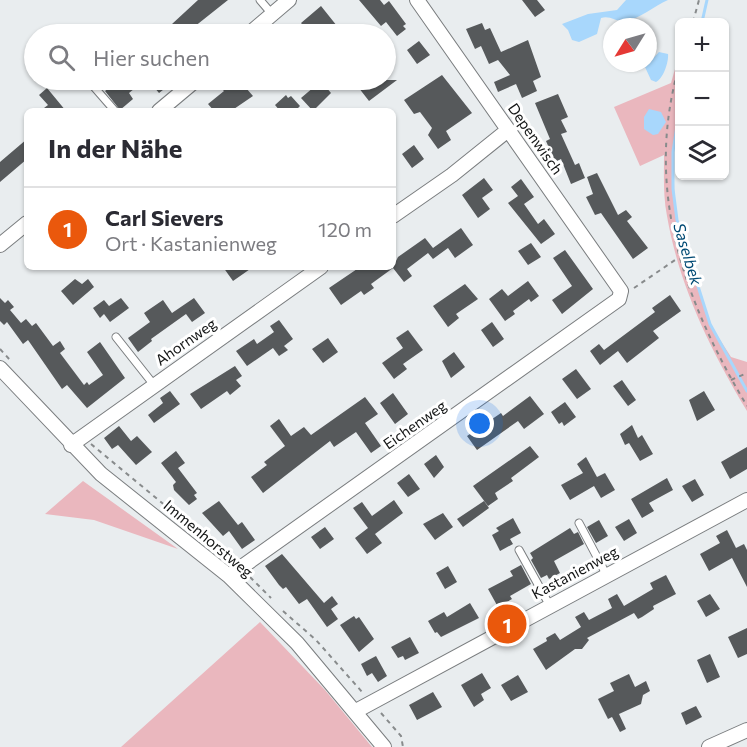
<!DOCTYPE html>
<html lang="de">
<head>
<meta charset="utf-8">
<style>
	:root { --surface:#fff; --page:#f7f7f7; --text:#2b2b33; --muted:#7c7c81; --line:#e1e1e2; --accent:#ea580c }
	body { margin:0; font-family:Commissioner,sans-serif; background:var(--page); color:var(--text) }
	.controls { position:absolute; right:18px; top:18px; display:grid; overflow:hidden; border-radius:9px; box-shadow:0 2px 4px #0004 }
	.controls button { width:54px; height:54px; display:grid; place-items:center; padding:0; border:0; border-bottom:2px solid var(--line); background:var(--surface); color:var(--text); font:30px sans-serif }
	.compass { position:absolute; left:603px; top:18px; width:54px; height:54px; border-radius:50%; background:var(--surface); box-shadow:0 2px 4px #0004; rotate:233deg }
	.you { position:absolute; left:480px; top:424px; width:21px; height:21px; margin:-15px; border:4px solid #fff; border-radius:50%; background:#1a73e8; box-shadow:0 0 0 9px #1a73e833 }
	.badge { display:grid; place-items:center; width:39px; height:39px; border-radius:50%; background:var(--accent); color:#fff; font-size:20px; font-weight:700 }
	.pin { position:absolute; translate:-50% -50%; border:3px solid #fff; box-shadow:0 2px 6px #0006 }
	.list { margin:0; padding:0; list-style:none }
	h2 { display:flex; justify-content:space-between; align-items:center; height:78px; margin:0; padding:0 24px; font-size:26px }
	h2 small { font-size:20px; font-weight:400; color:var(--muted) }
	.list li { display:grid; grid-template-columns:39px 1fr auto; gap:18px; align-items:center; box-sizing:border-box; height:84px; padding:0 24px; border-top:2px solid var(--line) }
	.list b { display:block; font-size:22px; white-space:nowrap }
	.list p { margin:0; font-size:20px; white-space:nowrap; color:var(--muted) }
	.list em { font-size:20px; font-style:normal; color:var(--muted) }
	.icon { flex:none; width:33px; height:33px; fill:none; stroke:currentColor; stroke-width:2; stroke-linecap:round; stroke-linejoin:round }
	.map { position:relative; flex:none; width:747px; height:747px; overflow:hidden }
	.search { position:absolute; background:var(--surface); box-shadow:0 2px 4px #0004; left:24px; top:24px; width:372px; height:66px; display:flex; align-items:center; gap:15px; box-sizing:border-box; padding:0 21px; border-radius:33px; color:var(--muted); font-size:22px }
	.panel { position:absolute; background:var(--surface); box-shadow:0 2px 4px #0004; left:24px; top:108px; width:372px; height:162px; border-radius:9px }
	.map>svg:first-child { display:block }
	.green { fill:#eab7be }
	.water { fill:#a8d7fc }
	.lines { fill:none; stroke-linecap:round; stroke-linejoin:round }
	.stream { stroke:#a8d7fc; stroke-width:3 }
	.building { fill:#56595b }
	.service-casing { stroke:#7a7d7f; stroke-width:9 }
	.minor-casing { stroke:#7a7d7f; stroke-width:16 }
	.path { stroke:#888b8c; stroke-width:2; stroke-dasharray:4.5 4.5; stroke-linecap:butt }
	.service { stroke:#fff; stroke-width:7 }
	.minor { stroke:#fff; stroke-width:14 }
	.labels { text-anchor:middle; stroke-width:6; stroke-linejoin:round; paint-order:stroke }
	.street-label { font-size:15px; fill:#121414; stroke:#fff }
	.water-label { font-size:16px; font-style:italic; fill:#004a74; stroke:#fff }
</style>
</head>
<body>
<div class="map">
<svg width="747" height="747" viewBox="0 0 747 747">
	<rect width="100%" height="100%" fill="#e9edef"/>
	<path class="green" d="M679 55 680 106 673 152 675 212 710 324 731 357 747 362V411C711 351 679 286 667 216 663 196 664 175 664 155L640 166 614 107 671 83Z
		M83 481 178 549 94 520 45 514Z
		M260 622 325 690 372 747H121Z"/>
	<path class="water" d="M626 0H668C654 6 640 19 625 21 616 22 610 15 601 18L597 34 579 42 572 40 568 30 562 24 588 14 617 10Z
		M659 52 668 54C669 62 663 79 656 82L651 80 645 67Z
		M649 109 661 112 666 122 658 134 653 135 644 129V117Z"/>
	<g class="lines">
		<path class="stream" d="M702 22 707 0
			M680 106 673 152V189L677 220 710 324 747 391"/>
	</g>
	<path class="building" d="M198 0H228L194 27 197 31 193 34H181L172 24Z
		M359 0H380L384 5 389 1 406 24 403 26 406 29 397 36 386 22 381 26Z
		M522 0H537L545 10 535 17Z
		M321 6 337 26 331 31 334 34H310L301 23Z
		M482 23 485 30 490 28 501 52 528 40 541 77 533 81 537 91 522 98 516 84 498 92 494 82 510 75 498 60 489 64 481 46 475 49 466 29Z
		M419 41 430 55 417 64 407 50Z
		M442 75 472 113 446 131 451 140 438 149 428 135 432 128 420 112 414 114 404 100Z
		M119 80H145L129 93 133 99 120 110 105 91Z
		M148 80H176L159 93Z
		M226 80H239L253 96 231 111H214L208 104 224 91 219 86Z
		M360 80H397L369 101 355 83Z
		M321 81 331 93 313 111 301 98Z
		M47 88 66 111H40L48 105 39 95Z
		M558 94 568 117 561 120 567 132 561 134 575 165 579 163 585 178 571 184 561 159 555 162 546 141 550 139 535 103Z
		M286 95 288 98 291 96 300 106 295 111H280L275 105Z
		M27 139V159L0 182V162Z
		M414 145 424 159 412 168 402 154Z
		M597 173 618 215 626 210 632 217 627 221 648 248 633 259 601 213 595 215 586 197 593 194 587 177Z
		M484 178 493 190 482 198 490 209 478 218 462 195Z
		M521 179 534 197 524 204 538 224 544 219 555 234 541 244 508 203 518 196 511 187Z
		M461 228 473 245 455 258 448 248 433 259 428 253 407 269 412 276 404 282 393 268 371 284 374 288 364 295 361 291 341 305 329 288 360 267H393L398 257 425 238 433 248Z
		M531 243 541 257 528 265 518 251Z
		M565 250 593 289 562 314 552 300 572 286 553 258Z
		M223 267H253L233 281Z
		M75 279 82 284 88 279 94 287 73 305 61 291Z
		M528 281 539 296 531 302 529 299 513 311 515 314 505 321 489 299 502 289 508 296Z
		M465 284 478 299 456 314 459 318 448 327 433 306Z
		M670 295 681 311 653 331 659 338 627 363 618 351 600 365 590 351 599 344 604 350 655 312 652 308Z
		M0 298 5 303 8 300 14 307 10 310 21 323 26 319 32 326 36 323 53 346 60 341 65 349 60 353 84 385 87 382 89 385 103 375 87 352 100 342 125 378 87 408 67 385 62 389 28 340 23 344 7 322 4 325 0 321Z
		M121 298 129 308 110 322 104 314 100 318 93 308 104 300 109 306Z
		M194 298 205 313 192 322 186 314 151 339 152 341 138 352 128 338 150 322 144 313 163 300 172 313Z
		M279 320 293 339 284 346 288 350 279 356 273 348 247 366 236 351 254 339 257 344 274 332 270 326Z
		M492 322 504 339 493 347 481 330Z
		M408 330 423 350 403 364 407 369 394 379 382 363 403 348 396 338Z
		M328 338 338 352 323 363 312 349Z
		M454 352 465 367 451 378 442 361Z
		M235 366 242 376 236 380 241 386 230 395 227 391 201 409 190 394Z
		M576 369 591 389 577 399 562 379Z
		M622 380 636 400 628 406 613 386Z
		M170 391 180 404 154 423 148 415 163 403 160 398Z
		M704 391 715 410 697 421 689 400Z
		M393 393 408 414 395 424 380 403Z
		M530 396 544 414 524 429 518 421 477 450 467 436 501 413 503 416Z
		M365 397 378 414 365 423 381 446 371 453 356 432 334 447 330 441 263 493 251 477 267 465 264 462 285 446 270 426 279 419 291 436 304 427 311 435Z
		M565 402 576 417 564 426 562 422 559 424 551 412Z
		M632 425 638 438 642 435 653 454 640 461 629 443 625 445 620 434Z
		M119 426 131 441 137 436 152 452 136 465 118 445 112 449 104 438Z
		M530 446 539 457 511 478 513 481 495 493 498 499 488 506 473 486Z
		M747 447V469L730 479 721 462Z
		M176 451 185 463 178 468 197 493 194 495 197 499 189 505 174 490 173 485 176 482 161 463Z
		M436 455 444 467 434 478 424 464Z
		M586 457 597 477 605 473 615 490 601 498 594 486 570 500 561 485 583 473 577 464Z
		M409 474 420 489 408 497 397 483Z
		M667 478 673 490 649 503 654 511 642 518 631 499Z
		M695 479 704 495 692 502 682 486Z
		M394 500 403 513 375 534 382 543 367 554 355 538 368 528 353 508 362 502 372 516Z
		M219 501 238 525 242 522 255 540 242 549 229 531 223 536 202 513Z
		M484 501 489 508 463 527 457 519Z
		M443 513 453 527 435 540 423 524Z
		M513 518 521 533 510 539 513 544 500 551 492 535 499 531 496 528Z
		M629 519 637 533 624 541 615 527Z
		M599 520 608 536 596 543 587 527Z
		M325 527 334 539 320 549 311 537Z
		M570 528 574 534 578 532 584 544 554 561 560 573 549 579 547 575 541 578 531 560 533 558 530 553Z
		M727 530 736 548 744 544 747 550V587L732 558 709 571 700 554 720 543 716 536Z
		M282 554 324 603 332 596 338 604 331 609 338 619 327 627 307 599 299 604 286 587 283 589 279 585 265 566Z
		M521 565 531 584 510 596 512 599 498 607 488 589 513 576 510 571Z
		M448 566 457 582 445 589 436 573Z
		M666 575 676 594 653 606 654 609 642 617 638 619 634 613 587 638 589 640 582 649H575L546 670 533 649 547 641 546 638 555 633 560 640 581 627 575 617 584 612 589 620 612 608 608 599 617 594 624 606 653 589 650 583Z
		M710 594 720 609 706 617 697 601Z
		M470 603 479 618 441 637 437 632 435 633 428 621 444 612 447 617Z
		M354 616 356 619 359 617 374 639 359 652 340 625Z
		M747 628V654L738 658 728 637Z
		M410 637 419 653 405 660 403 656 398 658 391 647Z
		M710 654 720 677 707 683 697 660Z
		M376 656 387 676 378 682 372 673 367 676 361 664Z
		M482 673 491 688 481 694 484 700 474 707 461 685Z
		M629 674 635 687 646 681 650 691 643 695 641 704 619 714 626 729 620 732 612 717 608 719 598 699 614 691 610 683Z
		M518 675 528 692 511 701 501 685Z
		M433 692 442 707 417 720 409 705Z
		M696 706 702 717 686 725 681 713Z"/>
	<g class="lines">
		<g class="service-casing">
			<path id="service" d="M260 0 272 14
				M88 80 115 111
				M116 337 154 385
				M579 523 606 574
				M519 550 550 606"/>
		</g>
		<g class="minor-casing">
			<path id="minor" d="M249 34 289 0
				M159 111 196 80
				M393 216 452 175 508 130
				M0 245 27 223
				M0 368 101 474 229 576 297 643 384 747
				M71 445 321 267
				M229 576 619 299 621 291 417 0
				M356 711 747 500
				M709 747 747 730"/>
		</g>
		<path class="path" d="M693 22 699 0
			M680 63C643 187 683 299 747 406
			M634 288 678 258
			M0 349 10 360
			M731 380 747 373
			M91 444 232 561
			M250 577 271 598
			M283 611 316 640 363 693
			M381 713 401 736 403 747"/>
		<use href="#service" class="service"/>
		<use href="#minor" class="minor"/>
	</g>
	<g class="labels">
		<g class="street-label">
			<text transform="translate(535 139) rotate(55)" y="5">Depenwisch</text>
			<text transform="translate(186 342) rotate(-35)" y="5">Ahornweg</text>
			<text transform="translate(415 425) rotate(-35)" y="5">Eichenweg</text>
			<text transform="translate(208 539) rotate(40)" y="5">Immenhorstweg</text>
			<text transform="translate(575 573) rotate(-28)" y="5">Kastanienweg</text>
		</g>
		<g class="water-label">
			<text transform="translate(688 254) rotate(73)" y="6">Saselbek</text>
		</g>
	</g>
</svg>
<div class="controls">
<button>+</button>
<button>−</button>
<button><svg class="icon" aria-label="layers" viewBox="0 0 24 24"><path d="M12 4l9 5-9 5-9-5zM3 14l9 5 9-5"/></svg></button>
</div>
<svg class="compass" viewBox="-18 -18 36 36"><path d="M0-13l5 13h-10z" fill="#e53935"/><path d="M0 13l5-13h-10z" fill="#7c7c81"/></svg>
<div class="you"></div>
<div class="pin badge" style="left:507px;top:624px">1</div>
<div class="search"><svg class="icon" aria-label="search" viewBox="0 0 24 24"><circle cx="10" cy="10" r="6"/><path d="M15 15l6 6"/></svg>Hier suchen</div>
<section class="panel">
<h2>In der Nähe<small></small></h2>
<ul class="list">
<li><span class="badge">1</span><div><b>Carl Sievers</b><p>Ort · Kastanienweg</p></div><em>120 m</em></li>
</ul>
</section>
</div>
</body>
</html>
